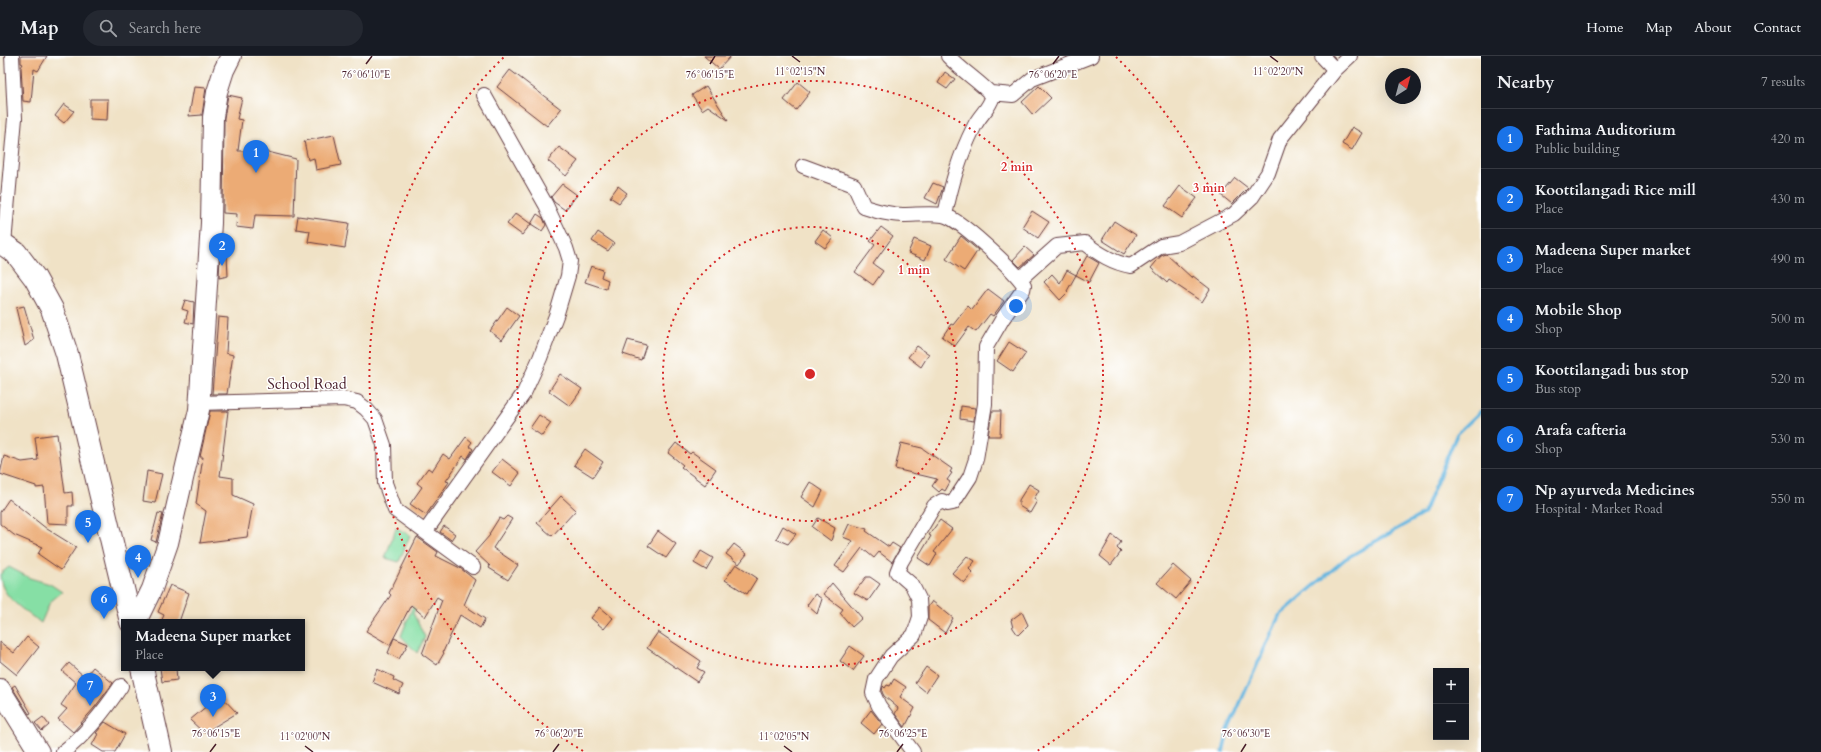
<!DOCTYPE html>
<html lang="en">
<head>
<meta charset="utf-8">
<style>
	:root { --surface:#171b24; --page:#242831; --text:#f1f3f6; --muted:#9ea1a6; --line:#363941; --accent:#1a73e8 }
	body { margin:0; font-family:Cardo,serif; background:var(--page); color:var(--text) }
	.controls { position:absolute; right:12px; bottom:12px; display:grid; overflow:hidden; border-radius:0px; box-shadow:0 4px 16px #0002 }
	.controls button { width:36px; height:36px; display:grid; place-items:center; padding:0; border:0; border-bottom:1px solid var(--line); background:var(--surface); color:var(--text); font:20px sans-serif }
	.compass { position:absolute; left:1385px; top:12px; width:36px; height:36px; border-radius:50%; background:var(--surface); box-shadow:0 4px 16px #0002; rotate:36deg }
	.you { position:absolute; left:1016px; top:250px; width:14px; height:14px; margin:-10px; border:3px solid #fff; border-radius:50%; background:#1a73e8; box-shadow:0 0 0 6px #1a73e833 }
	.badge { display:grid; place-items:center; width:26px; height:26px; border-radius:50%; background:var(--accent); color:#fff; font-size:13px; font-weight:700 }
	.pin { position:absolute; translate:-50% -33px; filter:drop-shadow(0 1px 2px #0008) }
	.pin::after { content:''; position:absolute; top:21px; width:14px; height:12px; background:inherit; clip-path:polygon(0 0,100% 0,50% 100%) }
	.popup { position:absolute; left:121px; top:563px; width:184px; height:52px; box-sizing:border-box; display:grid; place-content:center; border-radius:0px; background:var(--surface); filter:drop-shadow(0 1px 3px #0005); font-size:13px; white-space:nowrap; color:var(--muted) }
	.popup b { font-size:15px; color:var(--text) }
	.popup::after { content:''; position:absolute; left:50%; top:100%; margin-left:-8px; border:8px solid transparent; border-top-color:var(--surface) }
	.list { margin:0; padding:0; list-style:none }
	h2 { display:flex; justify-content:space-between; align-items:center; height:52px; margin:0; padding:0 16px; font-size:17px }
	h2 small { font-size:13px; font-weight:400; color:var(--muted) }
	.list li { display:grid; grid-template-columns:26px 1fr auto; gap:12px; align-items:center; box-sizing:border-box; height:60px; padding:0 16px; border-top:1px solid var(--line) }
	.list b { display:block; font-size:15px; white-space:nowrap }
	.list p { margin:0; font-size:13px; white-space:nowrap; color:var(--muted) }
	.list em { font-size:13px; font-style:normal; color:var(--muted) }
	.icon { flex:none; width:22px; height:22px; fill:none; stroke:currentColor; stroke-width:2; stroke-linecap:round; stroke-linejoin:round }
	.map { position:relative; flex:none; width:1481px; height:696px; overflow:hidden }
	header { display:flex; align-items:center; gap:24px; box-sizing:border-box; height:56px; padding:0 20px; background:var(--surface); border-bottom:1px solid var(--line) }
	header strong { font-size:19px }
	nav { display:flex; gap:22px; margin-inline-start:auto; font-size:14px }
	.search { width:280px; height:36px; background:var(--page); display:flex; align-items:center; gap:10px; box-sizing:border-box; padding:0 14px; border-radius:22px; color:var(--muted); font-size:15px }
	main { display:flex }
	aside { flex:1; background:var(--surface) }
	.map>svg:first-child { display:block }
	.green { fill:#86dfa5; stroke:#687f68 }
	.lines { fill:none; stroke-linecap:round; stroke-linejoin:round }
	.stream { stroke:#65b6e0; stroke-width:3.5 }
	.building { fill:#ecab75 }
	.street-casing { stroke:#633c42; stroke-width:16 }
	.secondary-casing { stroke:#633c42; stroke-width:22 }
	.highway-casing { stroke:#633c42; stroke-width:24 }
	.street { stroke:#fff; stroke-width:14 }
	.secondary { stroke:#fff; stroke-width:20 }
	.highway { stroke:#fff; stroke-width:22 }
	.ticks { fill:none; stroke:#4a1f2b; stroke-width:1.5 }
	.ring { fill:none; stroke:#d62828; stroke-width:2; stroke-dasharray:2 4 }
	.labels { text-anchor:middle; stroke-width:3; stroke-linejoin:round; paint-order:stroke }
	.street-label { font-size:15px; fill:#4a1f2b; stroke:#fff }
	.ticks-label { font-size:10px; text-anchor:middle; fill:#4a1f2b; stroke:#fff; stroke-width:3; stroke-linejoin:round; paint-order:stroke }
	.centre { fill:#d62828; stroke:#fff; stroke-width:2 }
	.ring-label { font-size:12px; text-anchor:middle; font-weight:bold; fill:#d62828; stroke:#fff; stroke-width:3; stroke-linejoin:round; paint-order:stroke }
</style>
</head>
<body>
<header>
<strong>Map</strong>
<div class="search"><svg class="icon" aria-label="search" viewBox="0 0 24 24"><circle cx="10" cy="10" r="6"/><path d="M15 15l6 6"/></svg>Search here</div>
<nav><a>Home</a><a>Map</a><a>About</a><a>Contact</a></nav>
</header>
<main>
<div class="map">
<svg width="1481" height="696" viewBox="0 0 1481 696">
	<rect width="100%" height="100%" fill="#fff"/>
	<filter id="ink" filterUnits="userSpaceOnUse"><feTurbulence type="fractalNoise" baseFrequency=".025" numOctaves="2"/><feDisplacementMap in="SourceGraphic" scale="8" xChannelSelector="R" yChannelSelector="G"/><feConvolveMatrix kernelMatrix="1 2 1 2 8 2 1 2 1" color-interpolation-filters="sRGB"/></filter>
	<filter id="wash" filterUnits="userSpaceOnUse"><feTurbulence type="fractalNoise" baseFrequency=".012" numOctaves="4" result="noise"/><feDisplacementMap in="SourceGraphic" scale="16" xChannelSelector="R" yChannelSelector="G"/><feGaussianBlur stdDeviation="0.9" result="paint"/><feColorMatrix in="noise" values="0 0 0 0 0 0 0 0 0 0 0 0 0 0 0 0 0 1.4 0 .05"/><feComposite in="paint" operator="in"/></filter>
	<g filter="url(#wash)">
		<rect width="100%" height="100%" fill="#f0e2c6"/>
		<path class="green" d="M396 472 410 479 399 506 385 502Z
			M436 507 442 511 413 557 425 581 417 597 401 580 412 552Z
			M9 511 30 522 50 528 62 536 50 546 41 567C24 554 0 541 0 518Z"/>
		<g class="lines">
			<path class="stream" d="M1223 696 1228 674 1279 560 1345 503 1423 458 1457 378 1481 355"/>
		</g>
		<g id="blocks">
			<path class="building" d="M21 0H47L38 15 34 13 31 46 23 45 21 11 23 8 21 7Z
				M704 0H731L719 13Z
				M510 14 561 53 547 70 497 31Z
				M945 16 955 23 947 33 938 27Z
				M798 26 810 36 796 54 784 44Z
				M706 30 728 64 708 50 702 54 692 39Z
				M1039 30 1051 42 1033 59 1022 46Z
				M194 31 206 32 202 59 189 60Z
				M228 39 242 42 237 63 242 64 238 95H264L296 103 294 160 255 159 253 173 236 171 237 158 223 157 224 62Z
				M90 43H108L107 64 90 63Z
				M64 48 74 55 64 67 55 60Z
				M1352 71 1362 77 1352 94 1342 88Z
				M334 79 341 109 316 114 314 102 308 104 304 85Z
				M559 91 578 105 566 120 548 105Z
				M1235 122 1248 132 1232 148 1221 139Z
				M933 127 943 131 937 148 925 142Z
				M562 128 577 139 565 154 554 146 551 141Z
				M618 130 627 137 619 147 610 141Z
				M1180 130 1197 142 1182 162 1165 150Z
				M1032 155 1049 166 1038 182 1022 171Z
				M516 157 531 168 522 179 507 168Z
				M537 158 543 162 546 169 542 175 531 168Z
				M298 160 349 167 345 192 308 186 310 175 296 173Z
				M1114 165 1136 179 1124 198 1102 184Z
				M881 171 893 180 873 208 883 215 873 229 855 216 875 189 870 185Z
				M823 174 833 182 825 192 815 185Z
				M598 176 614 187 608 195 592 185Z
				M961 180 978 194 964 215 946 203Z
				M914 183 931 190 925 204 908 197Z
				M1025 191 1034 199 1020 211 1013 204Z
				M1166 198 1192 222 1193 220 1210 233 1202 246 1169 224 1167 227 1151 212 1161 200Z
				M220 199H227L228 220 219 222Z
				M1087 200 1099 207 1089 226 1076 219Z
				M591 210 603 214 601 221 608 224 606 233 585 226Z
				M1067 214 1076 219 1067 235 1068 236 1060 244 1044 226 1052 218 1060 227Z
				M988 233 1004 245 993 260 990 258 976 276 969 271 955 290 942 281 951 268 953 269 968 250 972 254Z
				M185 244 194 246 193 268 185 266 188 255 182 253Z
				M24 250 34 284 25 290 16 252Z
				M507 251 519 260 502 284 490 275Z
				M218 261 228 262 226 297 233 299 227 338H212Z
				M628 284 646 289 641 304 623 298Z
				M1009 286 1026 297 1013 316 997 305Z
				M917 290 929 298 921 311 908 301Z
				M560 318 582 333 570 350 549 335Z
				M961 350 975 352 974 365 960 363Z
				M210 355H228L220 420 233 422V439L253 448 247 481 200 487 206 455 196 448 203 401H200Z
				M992 355H1001L1000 380H988Z
				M539 359 551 367 542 380 530 372Z
				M57 378 65 437 72 436 73 450H68V468L47 467 44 431 36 432V430L0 418 4 400 22 406 38 404 35 381Z
				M466 381 472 386 469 390 473 393 467 403 463 400 446 425 449 426 426 459 410 448 422 431 417 427 428 412 432 415 443 398 450 403Z
				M676 387 690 398 692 396 716 413 705 429 681 411 683 409 668 397Z
				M901 387 922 392 952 413 950 416 952 417 947 424 950 426 945 435 942 433 939 436 932 430 937 423 895 413Z
				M585 393 603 406 593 421 574 409Z
				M502 403 520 417 511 430 492 416Z
				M147 415 162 418 155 447 143 445Z
				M810 426 823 435 815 451 801 441Z
				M1029 428 1039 434 1034 443 1037 445 1030 457 1019 450V444Z
				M561 440 576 454 552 480 537 467Z
				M9 443 47 473 76 491 61 514 38 498 42 491 14 479 0 468V456Z
				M158 457 163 458 156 486 151 484Z
				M507 460 512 463 493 492 518 509 508 524 489 512 490 510 475 496 490 479 489 478 499 462 503 464Z
				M818 462 835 472 831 485 812 471Z
				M940 464 952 473 934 496 937 498 930 510 918 502 931 480 929 479Z
				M849 468 867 473 866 475 889 491 892 487 900 492 892 506 879 496 874 502 862 492 844 516 835 510 853 485 843 481Z
				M444 470 455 478 451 484 440 476Z
				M783 470 796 478 788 488 776 483Z
				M658 475 676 488 666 502 648 490Z
				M1112 479 1121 486 1117 492 1121 496 1111 509 1100 500Z
				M417 481 438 496 436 500 460 512 475 524 464 549 485 563 480 572 460 559 443 596 444 597 437 609 422 598 442 544 437 541 425 561 411 549 390 589 366 575 391 539 389 537Z
				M734 488 747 498 739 508 726 498Z
				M701 495 713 502 706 514 694 507Z
				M967 500 975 505 969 513 973 517 964 527 952 517Z
				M736 508 757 522 747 538 725 524Z
				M1173 509 1191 525 1176 543 1157 527Z
				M866 521H870L880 528 868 545 854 537Z
				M832 527 862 562 852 571 840 557 843 553 823 538Z
				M170 529 189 537 179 566H161L164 559 158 556Z
				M815 538 822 543 817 558 807 549Z
				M932 545 953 562 945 577 928 564V551Z
				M600 551 613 562 604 573 591 562Z
				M1022 556 1028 569 1018 579 1013 572 1011 564Z
				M658 576 701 605 697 612 704 616 697 626 647 592Z
				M27 581 39 591 17 619 0 605V586L14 597Z
				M394 582 408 588 399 603 388 597Z
				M850 590 864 600 853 615 840 605Z
				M69 607 85 621 93 611 113 627 95 651 73 676 58 663 67 653 61 649 76 627 62 615Z
				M926 611 937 619 926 636 915 627Z
				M160 612H176L177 624 162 626Z
				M377 613 394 621 393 624 403 629 399 638 372 626Z
				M894 623 906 631 900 641 915 652 905 671 895 658 898 652 884 640 882 636 883 630 885 632 887 629 890 630Z
				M15 629 31 657 29 658 12 631Z
				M220 639 237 657 204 677 190 664Z
				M871 654 882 668 874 678 861 667Z
				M43 661 49 669 42 675 35 667Z
				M105 666 125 678 115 696H103L92 689 98 678 96 677Z"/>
		</g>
	</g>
	<g filter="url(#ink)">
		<use href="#blocks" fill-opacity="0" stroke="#633c42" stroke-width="1"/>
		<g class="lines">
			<g class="street-casing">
				<path id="street" d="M1335 14 1350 0
					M991 37 1013 39 1032 23 1091 0
					M803 110 854 129 864 151C877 155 889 159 903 159 916 159 930 157 943 159 958 161 1015 215 1024 229L1023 234 1003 262 986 291 985 348 976 403 970 421 953 447 948 448 942 445 934 450 901 506 897 516 912 529 919 543 920 561 914 579 891 600 876 623 873 637 879 650 913 696
					M945 159C952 126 959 101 974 71 980 58 988 55 993 40 979 25 962 15 948 0
					M4 188 15 62 12 0
					M1020 223 1057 190 1085 187C1099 198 1113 207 1131 210L1161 190 1179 187 1234 158 1252 141 1268 117 1280 83 1335 14 1322 0
					M199 347 343 343 357 346 366 353 375 363 384 389 385 427 395 454 473 511
					M425 476 524 337 540 302 557 257 568 220 570 205 566 192 546 149 484 39
					M63 696C87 678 105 654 121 630"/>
			</g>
			<g class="secondary-casing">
				<path id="secondary" d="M136 566 152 533 168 487 199 354 211 167 213 61 217 36 224 14 231 0
					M0 633 39 696"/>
			</g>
			<g class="highway-casing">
				<path id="highway" d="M0 186 16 197 35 222 52 253 67 298 131 566
					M142 612 161 696"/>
			</g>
			<use href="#street" class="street"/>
			<use href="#secondary" class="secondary"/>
			<use href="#highway" class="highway"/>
		</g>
	</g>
	<path class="ticks" d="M792 0 800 6M1270 0 1278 6M366 8 372 0M710 8 715 0M1053 8 1059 0M305 690 313 696M784 690 792 696M210 696 216 688M553 696 559 688M897 696 903 688M1241 696 1246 688"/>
	<g class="ring">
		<circle cx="810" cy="318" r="147"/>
		<circle cx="810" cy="318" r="293"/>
		<path d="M583 695A440 440 0 0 1 504 1M1116 1A440 440 0 0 1 1037 695"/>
	</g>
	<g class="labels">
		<g class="street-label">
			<text x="307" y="333">School Road</text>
		</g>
	</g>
	<g class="ticks-label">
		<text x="1278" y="19">11°02'20"N</text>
		<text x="800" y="19">11°02'15"N</text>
		<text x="366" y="22">76°06'10"E</text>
		<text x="710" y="22">76°06'15"E</text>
		<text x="1053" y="22">76°06'20"E</text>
		<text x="216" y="681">76°06'15"E</text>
		<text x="559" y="681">76°06'20"E</text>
		<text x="903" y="681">76°06'25"E</text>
		<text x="1246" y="681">76°06'30"E</text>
		<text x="305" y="684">11°02'00"N</text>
		<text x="784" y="684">11°02'05"N</text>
	</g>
	<circle cx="810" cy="318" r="6" class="centre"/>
	<g class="ring-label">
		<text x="1017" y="115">2 min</text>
		<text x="1209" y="136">3 min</text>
		<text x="914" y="218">1 min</text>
	</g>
</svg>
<div class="controls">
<button>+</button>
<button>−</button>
</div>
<svg class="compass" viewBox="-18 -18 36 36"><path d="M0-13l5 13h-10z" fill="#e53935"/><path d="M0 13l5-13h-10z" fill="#9ea1a6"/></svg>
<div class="you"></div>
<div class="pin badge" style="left:256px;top:117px">1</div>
<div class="pin badge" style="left:222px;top:210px">2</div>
<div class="pin badge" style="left:213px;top:661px">3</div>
<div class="popup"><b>Madeena Super market</b>Place</div>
<div class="pin badge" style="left:138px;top:522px">4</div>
<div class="pin badge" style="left:88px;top:487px">5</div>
<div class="pin badge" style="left:104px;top:563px">6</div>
<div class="pin badge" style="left:90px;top:650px">7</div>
</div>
<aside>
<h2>Nearby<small>7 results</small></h2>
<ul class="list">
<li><span class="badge">1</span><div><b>Fathima Auditorium</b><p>Public building</p></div><em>420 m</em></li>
<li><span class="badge">2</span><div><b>Koottilangadi Rice mill</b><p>Place</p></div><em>430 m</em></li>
<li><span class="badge">3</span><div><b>Madeena Super market</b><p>Place</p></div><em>490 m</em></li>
<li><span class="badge">4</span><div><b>Mobile Shop</b><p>Shop</p></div><em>500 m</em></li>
<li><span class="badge">5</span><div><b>Koottilangadi bus stop</b><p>Bus stop</p></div><em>520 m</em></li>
<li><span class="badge">6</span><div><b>Arafa cafteria</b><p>Shop</p></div><em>530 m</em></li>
<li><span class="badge">7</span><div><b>Np ayurveda Medicines</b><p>Hospital · Market Road</p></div><em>550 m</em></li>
</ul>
</aside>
</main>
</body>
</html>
